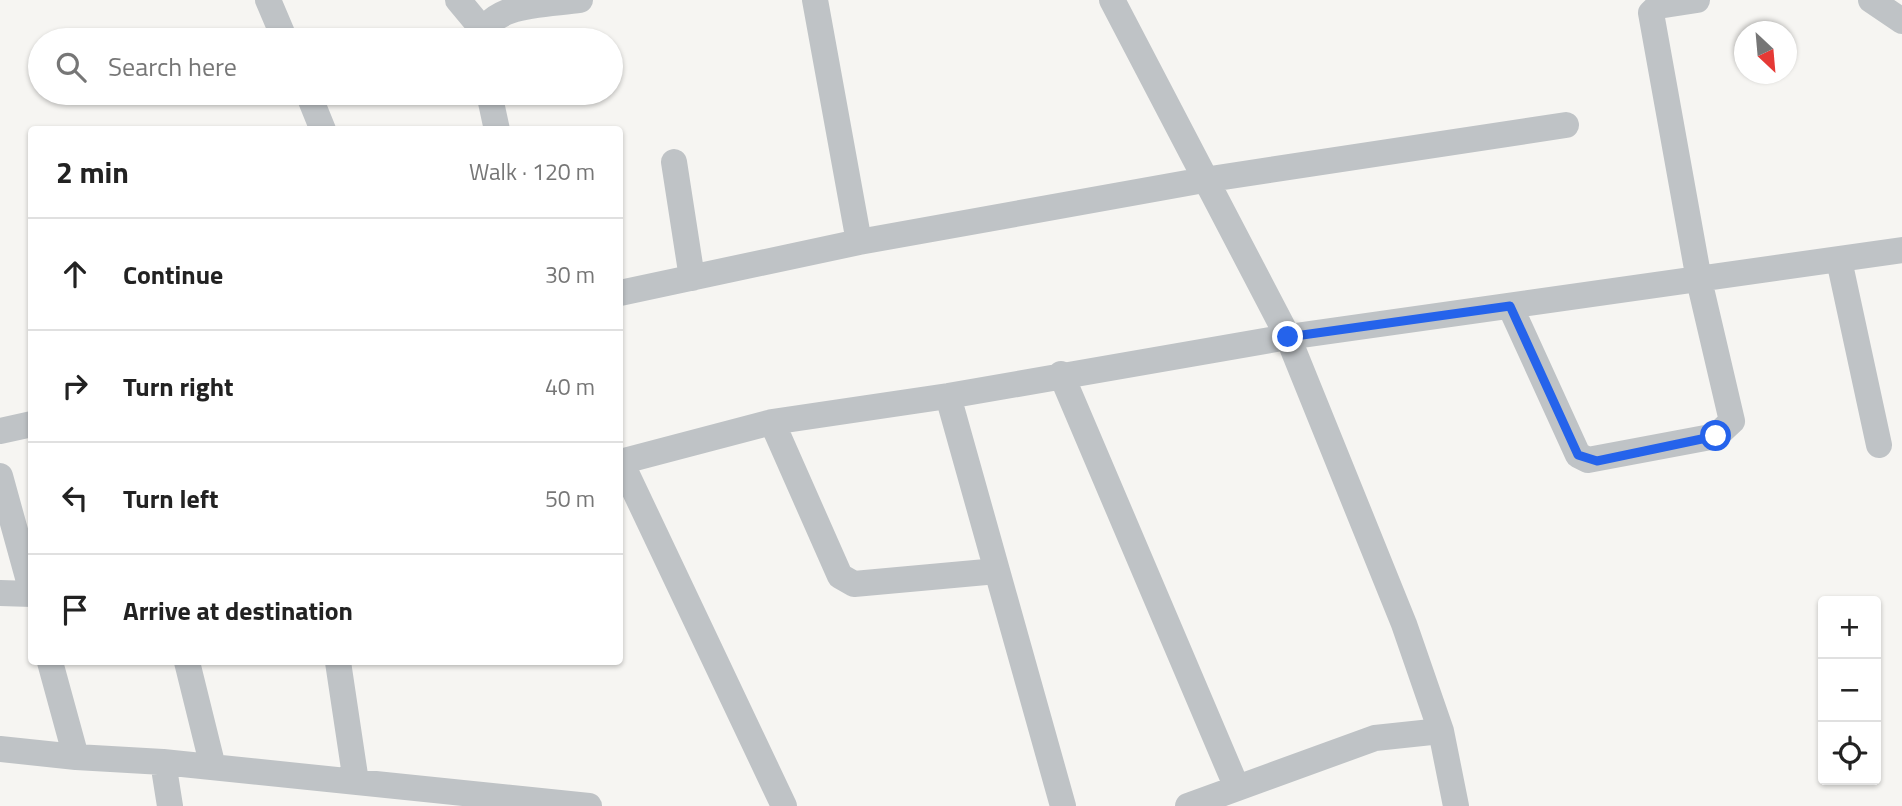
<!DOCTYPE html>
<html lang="en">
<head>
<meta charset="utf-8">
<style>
	:root { --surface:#fff; --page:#f2f2f2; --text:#222; --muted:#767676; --line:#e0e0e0 }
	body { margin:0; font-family:"Titillium Web",sans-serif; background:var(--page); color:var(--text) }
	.controls { position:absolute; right:21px; bottom:21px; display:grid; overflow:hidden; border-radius:7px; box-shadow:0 2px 5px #0004 }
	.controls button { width:63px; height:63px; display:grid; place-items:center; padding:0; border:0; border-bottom:2px solid var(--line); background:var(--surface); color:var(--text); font:35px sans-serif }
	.compass { position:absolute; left:1734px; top:21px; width:63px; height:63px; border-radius:50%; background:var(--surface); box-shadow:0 2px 5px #0004; rotate:154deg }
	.stop { position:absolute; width:21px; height:21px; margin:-16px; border:5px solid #2563eb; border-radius:50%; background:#fff }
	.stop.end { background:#2563eb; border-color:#fff; box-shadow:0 2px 7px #0008 }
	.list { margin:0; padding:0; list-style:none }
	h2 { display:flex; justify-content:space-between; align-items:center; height:91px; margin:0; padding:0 28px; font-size:30px }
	h2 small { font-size:23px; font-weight:400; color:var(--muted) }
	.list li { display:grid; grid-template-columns:46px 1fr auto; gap:21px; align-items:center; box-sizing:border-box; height:112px; padding:0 28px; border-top:2px solid var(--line) }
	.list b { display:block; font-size:26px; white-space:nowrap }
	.list em { font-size:23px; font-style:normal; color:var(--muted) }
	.icon { flex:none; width:38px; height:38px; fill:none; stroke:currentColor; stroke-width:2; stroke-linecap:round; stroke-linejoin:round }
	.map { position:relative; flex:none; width:1902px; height:806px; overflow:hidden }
	.search { position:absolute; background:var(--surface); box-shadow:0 2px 5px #0004; left:28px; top:28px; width:595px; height:77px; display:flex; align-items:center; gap:18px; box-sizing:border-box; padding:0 24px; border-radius:38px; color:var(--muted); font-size:26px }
	.panel { position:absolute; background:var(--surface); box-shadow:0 2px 5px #0004; left:28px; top:126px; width:595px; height:539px; border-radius:7px }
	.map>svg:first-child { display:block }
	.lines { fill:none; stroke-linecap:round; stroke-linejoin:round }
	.minor { stroke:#bfc3c6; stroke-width:26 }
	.route { stroke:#2563eb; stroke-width:9 }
</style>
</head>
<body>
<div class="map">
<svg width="1902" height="806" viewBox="0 0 1902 806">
	<rect width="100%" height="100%" fill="#f6f5f2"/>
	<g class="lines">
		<path class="minor" d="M268 0 285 40
			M458 0 483 30
			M815 0 859 242
			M1112 0 1288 337 1404 624 1441 731 1456 806
			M1871 0 1902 21
			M481 40C488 2 549 5 580 0
			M308 93 323 130
			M489 93 497 130
			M674 162 692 278
			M1839 260 1879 445
			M620 293 859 242 1204 180 1566 125
			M1510 306 1578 455 1588 460 1716 436 1732 421 1699 280 1651 13 1658 6 1697 0
			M1061 374 1237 788
			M948 396 1063 806
			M0 431 32 424
			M620 462 772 422
			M621 462 784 806
			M0 476 32 592
			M997 571 854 584 840 576 772 422 948 396 1288 337 1902 250
			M0 593 32 594
			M50 662 76 757 163 762
			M187 662 213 767
			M338 662 356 782
			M0 749 76 757
			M170 806 163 762 589 806
			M1188 806 1375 738 1441 731"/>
	</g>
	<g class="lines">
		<path class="route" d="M1288 337 1510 306 1578 455 1597 461 1716 436"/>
	</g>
</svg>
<div class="controls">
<button>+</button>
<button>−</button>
<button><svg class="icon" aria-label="locate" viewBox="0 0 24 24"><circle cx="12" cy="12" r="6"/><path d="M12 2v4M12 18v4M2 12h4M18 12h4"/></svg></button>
</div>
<svg class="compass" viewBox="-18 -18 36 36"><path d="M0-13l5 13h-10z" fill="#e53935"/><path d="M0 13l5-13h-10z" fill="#767676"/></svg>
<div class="stop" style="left:1716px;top:436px"></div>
<div class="stop end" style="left:1288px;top:337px"></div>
<div class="search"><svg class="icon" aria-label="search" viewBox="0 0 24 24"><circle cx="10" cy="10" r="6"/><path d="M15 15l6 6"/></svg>Search here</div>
<section class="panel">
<h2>2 min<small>Walk · 120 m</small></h2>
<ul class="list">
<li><svg class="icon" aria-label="ahead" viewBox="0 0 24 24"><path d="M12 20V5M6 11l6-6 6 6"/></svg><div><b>Continue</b></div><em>30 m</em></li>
<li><svg class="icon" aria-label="right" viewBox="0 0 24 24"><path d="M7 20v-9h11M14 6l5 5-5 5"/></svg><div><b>Turn right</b></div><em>40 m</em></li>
<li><svg class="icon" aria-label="left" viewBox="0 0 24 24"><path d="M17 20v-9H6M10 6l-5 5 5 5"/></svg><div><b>Turn left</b></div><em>50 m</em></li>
<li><svg class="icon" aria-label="arrive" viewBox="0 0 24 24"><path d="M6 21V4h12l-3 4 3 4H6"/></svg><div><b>Arrive at destination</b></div></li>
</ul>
</section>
</div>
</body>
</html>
